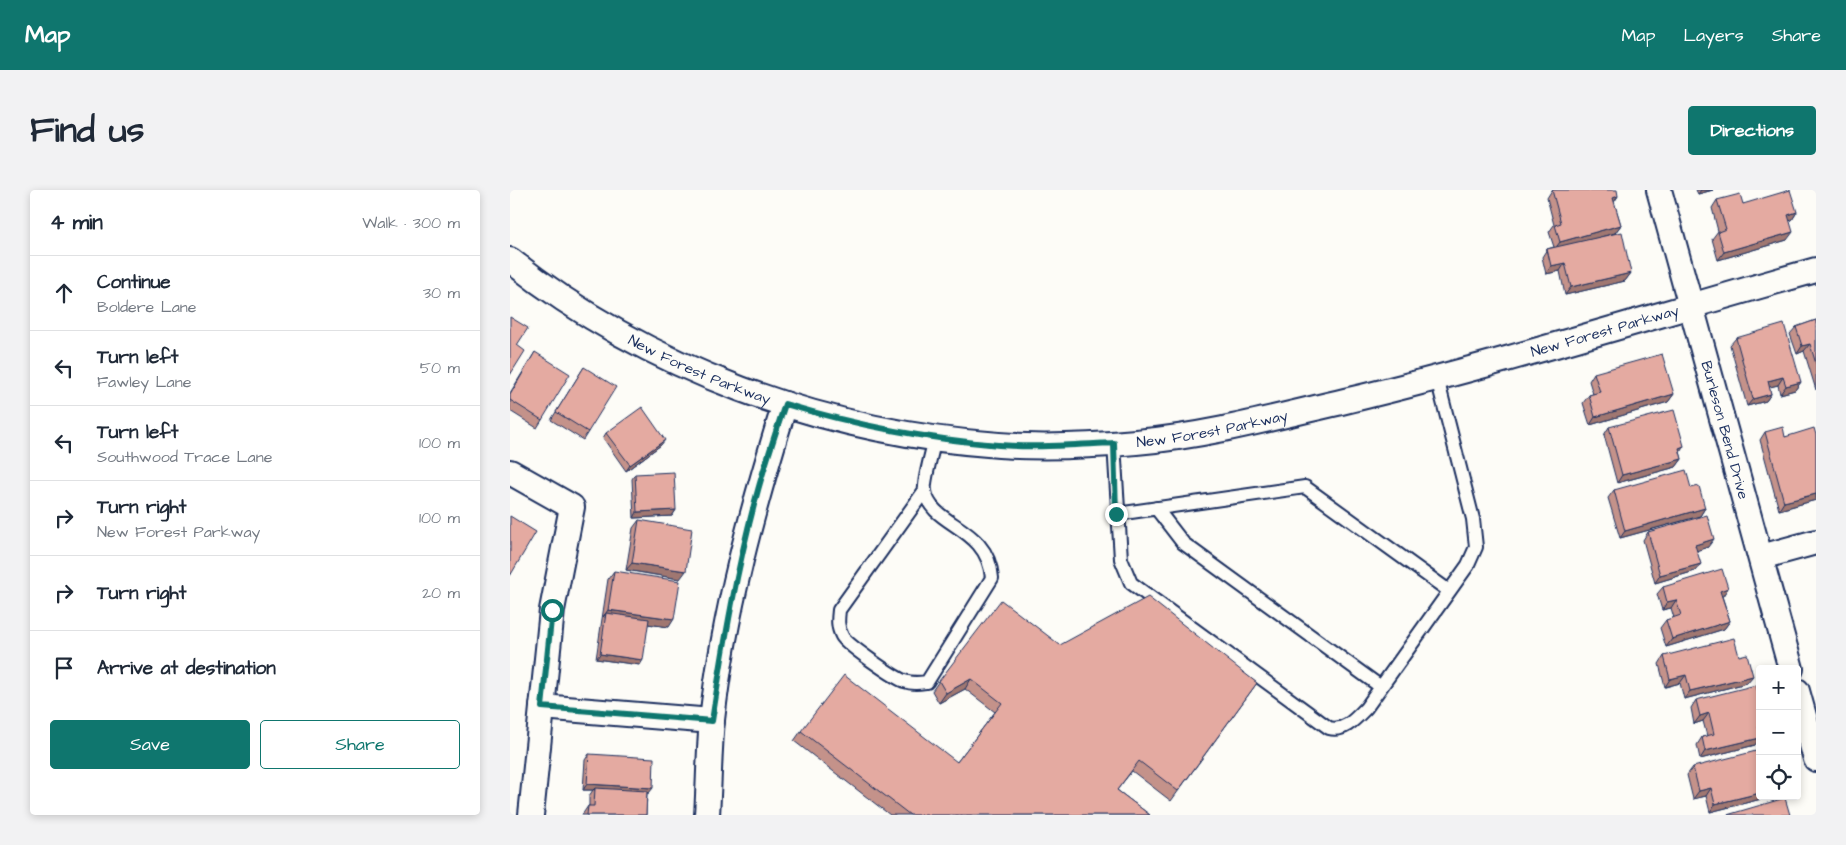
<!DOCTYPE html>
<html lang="en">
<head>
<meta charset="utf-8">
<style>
	:root { --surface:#fff; --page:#f2f2f3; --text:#1f2937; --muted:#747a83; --line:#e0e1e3; --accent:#0f766e }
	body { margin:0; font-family:"Architects Daughter",sans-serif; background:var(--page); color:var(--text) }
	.controls { position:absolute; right:15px; bottom:15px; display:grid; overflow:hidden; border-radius:5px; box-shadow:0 2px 8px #0003 }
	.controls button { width:45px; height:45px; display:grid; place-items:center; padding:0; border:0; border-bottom:1px solid var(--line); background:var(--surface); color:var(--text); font:25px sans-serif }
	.stop { position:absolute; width:15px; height:15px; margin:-11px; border:4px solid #0f766e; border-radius:50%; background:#fff }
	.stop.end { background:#0f766e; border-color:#fff; box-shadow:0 1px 5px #0008 }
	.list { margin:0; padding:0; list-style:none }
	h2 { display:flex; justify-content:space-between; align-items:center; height:65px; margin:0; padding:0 20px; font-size:21px }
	h2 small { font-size:16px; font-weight:400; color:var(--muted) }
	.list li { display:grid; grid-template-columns:32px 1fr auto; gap:15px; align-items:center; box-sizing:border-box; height:75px; padding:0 20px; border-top:1px solid var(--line) }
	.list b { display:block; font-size:19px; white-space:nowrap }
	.list p { margin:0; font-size:16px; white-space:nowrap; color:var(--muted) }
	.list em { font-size:16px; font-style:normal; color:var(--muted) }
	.actions { display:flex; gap:10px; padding:15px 20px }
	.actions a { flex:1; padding:11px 0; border:1px solid var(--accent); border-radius:5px; text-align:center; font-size:18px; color:var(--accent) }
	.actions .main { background:var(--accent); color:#fff }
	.icon { flex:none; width:28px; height:28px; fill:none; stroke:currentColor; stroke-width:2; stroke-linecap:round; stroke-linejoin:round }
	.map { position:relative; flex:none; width:1306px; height:625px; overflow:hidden; border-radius:5px }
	header { display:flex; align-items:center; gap:30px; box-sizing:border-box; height:70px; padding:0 25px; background:var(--accent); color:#fff }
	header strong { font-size:24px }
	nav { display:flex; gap:28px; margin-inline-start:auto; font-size:18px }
	.intro { display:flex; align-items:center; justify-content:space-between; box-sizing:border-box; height:120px; padding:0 30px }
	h1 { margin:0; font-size:35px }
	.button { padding:12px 22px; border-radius:5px; background:var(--accent); color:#fff; font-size:18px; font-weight:700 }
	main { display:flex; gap:30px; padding:0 30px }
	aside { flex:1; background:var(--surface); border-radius:5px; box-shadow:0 2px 8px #0003 }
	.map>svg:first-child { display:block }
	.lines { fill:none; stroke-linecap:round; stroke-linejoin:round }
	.lane-casing { stroke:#1b2f5e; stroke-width:16 }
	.street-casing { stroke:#1b2f5e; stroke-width:28 }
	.lane { stroke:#fdfcf7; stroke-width:12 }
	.street { stroke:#fdfcf7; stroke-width:24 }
	.wall { fill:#c4928a; stroke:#1b2f5e }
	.shaded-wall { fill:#a07771; stroke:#1b2f5e }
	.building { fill:#e4aaa1; stroke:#1b2f5e }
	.route { stroke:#0f766e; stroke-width:6 }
	.labels { text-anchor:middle; stroke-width:5; stroke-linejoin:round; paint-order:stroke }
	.street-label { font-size:15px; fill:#1b2f5e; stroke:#fdfcf7 }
</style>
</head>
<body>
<header>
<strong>Map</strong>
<nav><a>Map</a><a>Layers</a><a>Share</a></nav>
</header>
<div class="intro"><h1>Find us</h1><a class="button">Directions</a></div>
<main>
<aside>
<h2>4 min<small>Walk · 300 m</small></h2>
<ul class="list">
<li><svg class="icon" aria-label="ahead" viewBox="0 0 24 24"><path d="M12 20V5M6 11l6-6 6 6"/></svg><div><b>Continue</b><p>Boldere Lane</p></div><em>30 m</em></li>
<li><svg class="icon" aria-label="left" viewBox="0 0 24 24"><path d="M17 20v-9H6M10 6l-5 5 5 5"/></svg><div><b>Turn left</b><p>Fawley Lane</p></div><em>50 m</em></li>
<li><svg class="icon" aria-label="left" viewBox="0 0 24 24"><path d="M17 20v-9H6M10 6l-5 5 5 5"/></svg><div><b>Turn left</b><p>Southwood Trace Lane</p></div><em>100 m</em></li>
<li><svg class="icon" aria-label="right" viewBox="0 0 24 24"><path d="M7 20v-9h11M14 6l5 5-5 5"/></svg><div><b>Turn right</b><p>New Forest Parkway</p></div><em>100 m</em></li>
<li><svg class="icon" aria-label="right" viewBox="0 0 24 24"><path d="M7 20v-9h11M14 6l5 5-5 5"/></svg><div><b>Turn right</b></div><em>20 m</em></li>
<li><svg class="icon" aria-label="arrive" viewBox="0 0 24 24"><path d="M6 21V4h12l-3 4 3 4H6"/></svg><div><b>Arrive at destination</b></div></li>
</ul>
<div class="actions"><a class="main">Save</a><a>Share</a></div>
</aside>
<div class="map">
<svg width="1306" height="625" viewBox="0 0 1306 625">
	<rect width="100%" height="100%" fill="#fdfcf7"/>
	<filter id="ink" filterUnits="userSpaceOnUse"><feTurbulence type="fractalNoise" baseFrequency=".02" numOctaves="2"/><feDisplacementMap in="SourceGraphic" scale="10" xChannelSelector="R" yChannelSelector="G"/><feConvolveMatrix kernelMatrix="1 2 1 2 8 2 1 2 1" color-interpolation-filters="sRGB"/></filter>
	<g filter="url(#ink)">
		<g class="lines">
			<g class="lane-casing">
				<path id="lane" d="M604 253 611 369 621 393 819 538C835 542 846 528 856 518L958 375 966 357 963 329 927 188
					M415 300 329 420C328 429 327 437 332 446 337 455 384 487 394 491 403 494 409 493 417 492L482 388C478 335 421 337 415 301 413 292 423 259 425 248
					M646 318 673 353 871 497
					M607 324 795 297 939 401"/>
			</g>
			<g class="street-casing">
				<g id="street">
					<path id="s1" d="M1149 0 1281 479"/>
					<path id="s2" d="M0 70C137 179 314 243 489 255 534 258 581 256 626 252 697 246 766 227 835 211 994 173 1149 124 1306 80"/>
					<path d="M0 282 62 317 42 420 21 625"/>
					<path d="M1251 367 1306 352"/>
					<path d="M1287 501 1306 569"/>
					<path d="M32 517 202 531"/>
					<path d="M197 625C199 594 199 562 202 530 214 422 243 317 275 214"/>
				</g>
			</g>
			<use href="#lane" class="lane"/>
			<use href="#street" class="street"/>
		</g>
		<path class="wall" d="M1042 0 1108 6 1104 12 1111 35 1105 43 1121 83 1115 91 1055 105 1050 81 1036 84 1032 67 1037 59 1044 57 1039 42 1044 35 1037 8Z
			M1186 0H1203L1188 4Z
			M1207 10 1233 14 1287 22 1282 30H1279L1277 50 1208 70 1202 49 1208 41 1202 18Z
			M1306 130V200L1294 161 1287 164 1280 144 1286 137Z
			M1226 148 1291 192 1285 200 1270 204 1268 195 1259 197 1261 204 1256 211 1237 216 1220 155Z
			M25 162 32 230 27 238 0 221V203Z
			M74 177 78 242 73 250 41 230Z
			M1084 183 1164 204 1158 212 1080 235 1073 213 1079 205 1083 204 1079 191Z
			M1099 237 1170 262 1172 269 1166 277 1107 293 1094 245Z
			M1255 242 1275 247 1306 245V310L1269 320 1250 250Z
			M96 243 151 255 116 281 93 248Z
			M125 284 166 320 162 326 124 328 122 289Z
			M1181 298 1195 318 1190 326 1110 348 1098 308 1104 300Z
			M129 330 170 389 116 380 123 338Z
			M1138 342 1198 357 1187 360 1185 381 1145 393 1133 350Z
			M104 381 159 437 138 434 130 475 86 469 98 389Z
			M1153 397 1218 398 1212 406 1220 431 1214 439 1156 457 1150 438 1156 430 1164 428 1161 418 1152 420 1147 404Z
			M550 455 747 493 661 611 622 581 607 600 640 625H380L284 551 291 541 447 572 485 522 455 499 429 513 422 501 429 491Z
			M1154 466H1229L1237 493 1174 509 1170 493 1155 497 1149 474Z
			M1186 510 1245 555 1190 569 1187 555 1192 547 1197 546 1193 531 1184 534 1181 518Z
			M79 564 139 603H137L136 625H72L78 616H79V606L83 600H73L75 570Z
			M1183 577 1250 606H1263L1200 622 1196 606 1183 609 1177 585Z"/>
		<path class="shaded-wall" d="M1191 0H1203L1188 4Z
			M1108 6 1103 14V8Z
			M1287 22 1282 30 1272 33 1278 25Z
			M1111 35 1105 43 1044 60 1050 52Z
			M1283 42 1277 50 1208 70 1214 62Z
			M1055 73 1050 81 1036 84 1041 76Z
			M1121 83 1115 91 1055 105 1061 97Z
			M1300 154 1294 161 1287 164 1292 156Z
			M1273 187 1268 195 1252 199 1258 191Z
			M1291 192 1285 200 1270 204 1276 196Z
			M1164 204 1158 212 1080 235 1085 227Z
			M1261 204 1256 211 1237 216 1243 209Z
			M155 250 151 255 116 281 120 275Z
			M1174 256 1169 264V258Z
			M1172 269 1166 277 1107 293 1112 285Z
			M1306 304V310L1269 320 1274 312Z
			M1195 318 1190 326 1110 348 1115 341Z
			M166 320 162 326 124 328 127 322Z
			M1204 349 1198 357 1180 363 1185 355Z
			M122 373 176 381 170 389 116 380Z
			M1191 374 1185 381 1145 393 1150 385Z
			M1218 398 1213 406 1205 408 1210 401Z
			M1166 410 1161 418 1152 420 1157 412Z
			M98 420 164 429 159 437 95 428 96 423 93 427Z
			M1220 431 1214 439 1156 457 1162 449Z
			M90 464 133 470 130 475 86 469Z
			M1176 485 1170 493 1155 497 1160 489Z
			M1243 486 1237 493 1174 509 1180 501Z
			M461 489 455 499 429 513 436 503Z
			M1199 523 1193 531 1184 534 1190 526Z
			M1250 548 1245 555 1190 569 1195 561Z
			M77 594 143 598 139 603 84 600 85 598 83 600H73Z
			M1201 598 1196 606 1183 609 1189 601Z
			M1250 603V606H1263L1200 622 1205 614Z"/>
		<path class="building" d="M1042 0H1107L1108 6 1103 8 1111 35 1050 52 1045 35 1051 33Z
			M1280 0 1287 22 1278 25 1283 42 1214 62 1208 42 1216 39 1207 10 1230 4 1233 14Z
			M1112 42 1121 83 1061 97 1055 73 1041 76 1037 59Z
			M0 127 18 138 7 155 15 161 0 185Z
			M1306 130V174L1300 154 1292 156 1286 137Z
			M1274 134 1291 192 1276 196 1273 187 1258 191 1261 204 1243 209 1226 148Z
			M25 162 60 184 32 230 0 210V205Z
			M1152 164 1164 204 1085 227 1079 205 1090 202 1084 183Z
			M74 177 106 197 78 242 46 222Z
			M132 217 155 250 120 275 96 243Z
			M1164 220 1174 256 1169 258 1172 269 1112 285 1099 237Z
			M1273 237 1275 247 1304 238 1306 245V304L1274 312 1255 242Z
			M1176 280 1181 298 1189 296 1195 318 1115 341 1104 300Z
			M164 282 166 320 127 322 125 284Z
			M1197 325 1204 349 1185 355 1191 374 1150 385 1138 342Z
			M0 326 26 342 0 386Z
			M129 330 182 339 176 381 122 373Z
			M1212 379 1218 398 1210 401 1220 431 1162 449 1156 430 1171 425 1166 410 1157 412 1153 397Z
			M104 381 170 391 164 429 98 420Z
			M638 407 747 493 668 601 629 571 607 600 640 625H400L291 541 334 485 447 572 492 513 461 489 436 503 429 491 491 410 550 455Z
			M96 423 139 429 133 470 90 464Z
			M1224 448 1229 466 1237 464 1243 486 1180 501 1176 485 1160 489 1154 466Z
			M1246 495 1250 511V536L1248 537 1250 543V548L1195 561 1192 547 1204 544 1199 523 1190 526 1186 510Z
			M1250 560V603L1205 614 1201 598 1189 601 1183 577Z
			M79 564 144 568 143 598 77 594Z
			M85 598 137 601 136 625H77L78 616H84Z
			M1275 608 1280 625H1217Z"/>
	</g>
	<g class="lines" filter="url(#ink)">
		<path class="route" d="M42 420 32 517 202 531C214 453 227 376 248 300 256 271 266 242 275 214 345 235 416 249 489 255 527 258 566 255 604 253L606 324"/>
	</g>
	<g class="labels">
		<g class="street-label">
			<text dy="5" stroke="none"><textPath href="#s2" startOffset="1150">New Forest Parkway</textPath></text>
			<text dy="5" stroke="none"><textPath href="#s2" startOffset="220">New Forest Parkway</textPath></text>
			<text dy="5" stroke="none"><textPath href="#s2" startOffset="745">New Forest Parkway</textPath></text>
			<text dy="5" stroke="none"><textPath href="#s1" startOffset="249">Burleson Bend Drive</textPath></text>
		</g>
	</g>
</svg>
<div class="controls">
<button>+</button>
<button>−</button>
<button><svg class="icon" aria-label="locate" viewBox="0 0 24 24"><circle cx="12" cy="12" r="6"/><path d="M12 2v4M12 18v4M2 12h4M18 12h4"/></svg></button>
</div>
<div class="stop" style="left:42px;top:420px"></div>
<div class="stop end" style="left:606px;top:324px"></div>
</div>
</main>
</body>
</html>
